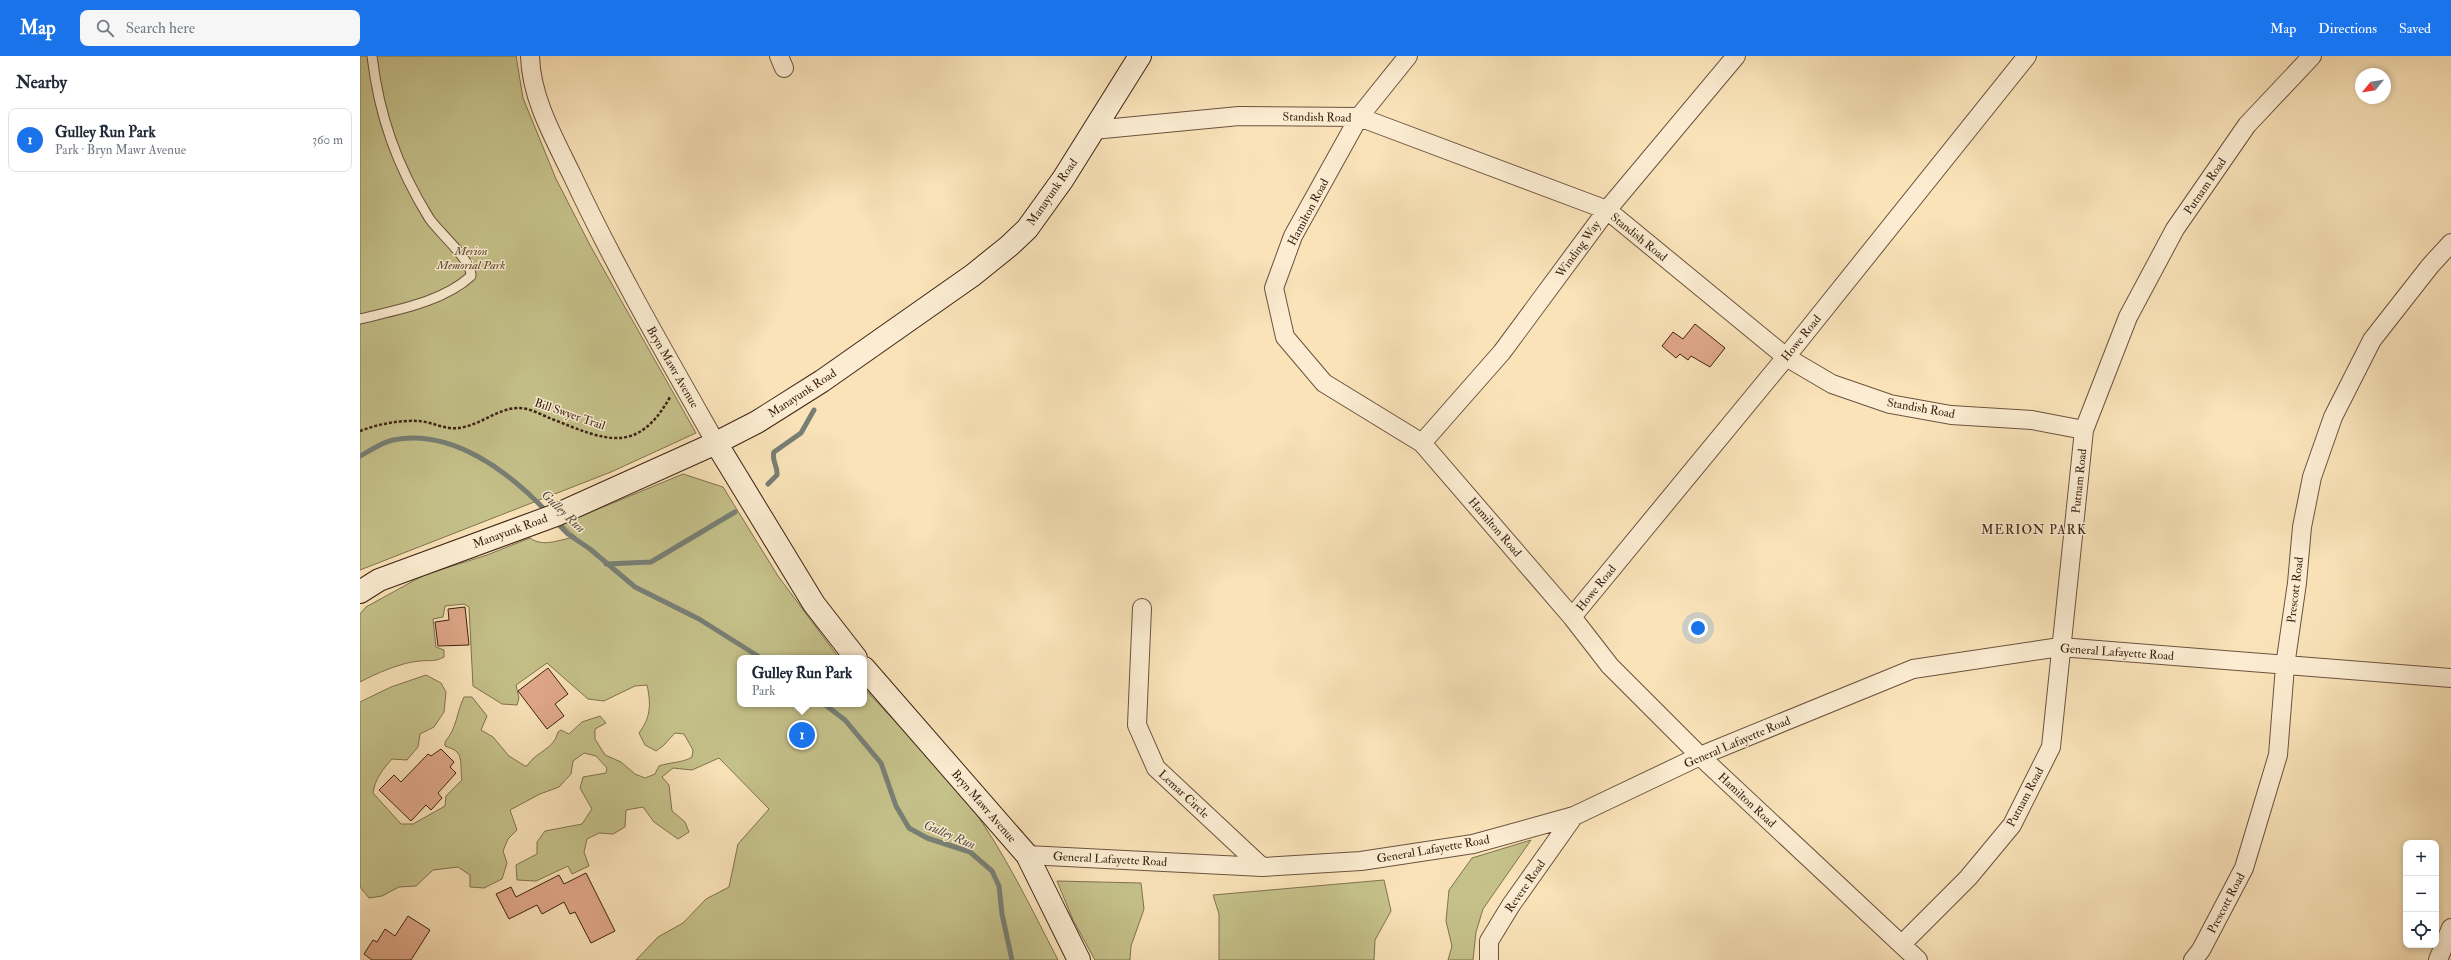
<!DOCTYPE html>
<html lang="en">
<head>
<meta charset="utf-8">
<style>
	:root { --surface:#fff; --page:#f6f6f7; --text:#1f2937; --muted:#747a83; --line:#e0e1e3; --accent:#1a73e8 }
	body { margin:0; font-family:"IM FELL Double Pica",serif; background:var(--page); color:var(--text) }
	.controls { position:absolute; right:12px; bottom:12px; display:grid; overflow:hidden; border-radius:8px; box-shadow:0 2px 6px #0003 }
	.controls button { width:36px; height:36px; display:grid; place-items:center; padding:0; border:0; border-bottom:1px solid var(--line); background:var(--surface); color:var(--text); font:20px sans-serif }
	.compass { position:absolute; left:1995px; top:12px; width:36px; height:36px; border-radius:50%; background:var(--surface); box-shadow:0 2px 6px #0003; rotate:240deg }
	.you { position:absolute; left:1338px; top:572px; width:14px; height:14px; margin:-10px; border:3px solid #fff; border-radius:50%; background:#1a73e8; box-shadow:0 0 0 6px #1a73e833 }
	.badge { display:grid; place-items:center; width:26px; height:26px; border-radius:50%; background:var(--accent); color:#fff; font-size:13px; font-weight:700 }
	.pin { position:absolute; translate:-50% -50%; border:2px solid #fff; box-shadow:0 1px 4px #0006 }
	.popup { position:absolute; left:377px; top:599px; width:130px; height:52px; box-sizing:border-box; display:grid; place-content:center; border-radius:8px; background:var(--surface); filter:drop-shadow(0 1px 3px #0005); font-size:13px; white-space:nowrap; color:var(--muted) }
	.popup b { font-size:15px; color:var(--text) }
	.popup::after { content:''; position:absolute; left:50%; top:100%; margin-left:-8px; border:8px solid transparent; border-top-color:var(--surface) }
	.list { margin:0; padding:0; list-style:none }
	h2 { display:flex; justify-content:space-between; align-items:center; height:52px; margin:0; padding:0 16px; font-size:17px }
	h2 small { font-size:13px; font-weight:400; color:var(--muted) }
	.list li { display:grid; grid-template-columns:26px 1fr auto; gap:12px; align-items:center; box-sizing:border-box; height:64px; margin:0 8px 8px; padding:0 8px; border:1px solid var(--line); border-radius:8px }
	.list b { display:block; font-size:15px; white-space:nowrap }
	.list p { margin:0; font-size:13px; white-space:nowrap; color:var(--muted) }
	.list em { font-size:13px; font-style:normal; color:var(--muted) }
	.icon { flex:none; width:22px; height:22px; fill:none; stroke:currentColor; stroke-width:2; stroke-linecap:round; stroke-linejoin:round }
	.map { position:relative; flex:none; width:2091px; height:904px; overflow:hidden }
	header { display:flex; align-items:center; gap:24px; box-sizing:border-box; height:56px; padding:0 20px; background:var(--accent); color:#fff }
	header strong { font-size:19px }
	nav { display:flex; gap:22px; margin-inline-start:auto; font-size:14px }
	.search { width:280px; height:36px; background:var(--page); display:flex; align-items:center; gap:10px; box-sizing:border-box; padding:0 14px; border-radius:8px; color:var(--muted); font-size:15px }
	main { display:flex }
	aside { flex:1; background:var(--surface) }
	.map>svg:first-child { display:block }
	.green { fill:#c5c18a; stroke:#817250 }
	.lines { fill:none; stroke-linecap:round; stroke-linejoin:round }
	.stream { stroke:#787f75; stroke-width:5 }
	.building { fill:#e1a98b; stroke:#3d2215 }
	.lane-casing { stroke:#6c523e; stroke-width:11 }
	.street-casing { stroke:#6c523e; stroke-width:20 }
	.secondary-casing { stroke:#3d2215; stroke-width:24 }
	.path { stroke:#3d2215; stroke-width:2.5; stroke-dasharray:3 2; stroke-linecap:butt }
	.lane { stroke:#fcedd2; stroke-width:9 }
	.street { stroke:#fcedd2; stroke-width:18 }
	.secondary { stroke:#fcedd2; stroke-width:22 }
	.labels { text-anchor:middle; stroke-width:3; stroke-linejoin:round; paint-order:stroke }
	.street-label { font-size:12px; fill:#3d2215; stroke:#fcedd2 }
	.park-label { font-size:12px; font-style:italic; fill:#5f4a32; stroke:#fcedd2 }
	.water-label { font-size:13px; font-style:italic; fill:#5a5045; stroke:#fcedd2 }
	.neighbourhood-label { font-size:13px; letter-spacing:1px; fill:#3d2215; stroke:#fcedd2 }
</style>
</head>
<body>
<header>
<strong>Map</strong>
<div class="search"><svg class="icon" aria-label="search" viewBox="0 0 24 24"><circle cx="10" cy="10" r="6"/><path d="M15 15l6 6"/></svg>Search here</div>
<nav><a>Map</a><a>Directions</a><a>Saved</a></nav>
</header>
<main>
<aside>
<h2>Nearby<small></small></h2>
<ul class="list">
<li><span class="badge">1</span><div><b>Gulley Run Park</b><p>Park · Bryn Mawr Avenue</p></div><em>360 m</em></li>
</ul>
</aside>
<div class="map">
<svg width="2091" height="904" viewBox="0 0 2091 904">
	<rect width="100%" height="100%" fill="#fae3b9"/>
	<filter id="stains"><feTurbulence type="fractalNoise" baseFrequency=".005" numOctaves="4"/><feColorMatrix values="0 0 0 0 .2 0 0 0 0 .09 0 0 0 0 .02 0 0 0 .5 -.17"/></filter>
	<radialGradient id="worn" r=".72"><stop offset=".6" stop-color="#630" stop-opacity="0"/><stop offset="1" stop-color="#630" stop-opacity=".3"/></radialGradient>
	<path class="green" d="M0 0H156L163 42 196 123 231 191 336 377 251 416 0 514Z
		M323 418 363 431 418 520 479 602H380V648H504V632C539 671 578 707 610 749 645 797 671 852 698 904H276L298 881 323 867 346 843 369 831 378 788 409 753 359 702 332 714 313 712 302 721 309 729 312 755 325 766 329 776 318 783 294 766 283 751 266 754 265 771 253 778 239 777 227 783 224 796 229 810 212 818 208 810 176 825 157 824 156 809 177 798V786L185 775 222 768 232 753 220 732 223 721 246 717 247 712 236 700 224 697 213 705 211 718 199 731 180 738 150 754 157 774 148 783 143 795 147 807 142 823 124 832 110 831V819L98 811 73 814 56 830 39 831 22 840 9 842 0 831V646L31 631 66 619 81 627 86 636 84 656 74 671 60 678 58 691 47 704 32 703C23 713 15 723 13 737L41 768H53L85 750 86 740 102 724C100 716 103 702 97 696 95 693 89 692 85 690V686C97 672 96 658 104 641H112L127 660 121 674 133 681 149 700 165 710H167C176 695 194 694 198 676L201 674 209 678 222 666 240 660 246 667 235 673V683L245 699 261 706 275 718 285 722 295 718 299 710C310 706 323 707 332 701L333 694 324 678 315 677 303 690 296 695 285 689 279 677C291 661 291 648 287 629L275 630 244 645 228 643 187 607 156 629 159 642 157 649 142 648 113 630 109 551 104 548 85 550 83 561 73 563 76 591 84 594V601C75 606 70 604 60 605 42 606 15 618 0 626V558L6 551 64 519 127 499 170 482C184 492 200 483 216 481L202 468Z
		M1171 784 1123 853 1116 876 1113 904H1088L1092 890 1086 865 1089 834 1112 802Z
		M1024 824 1031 855 1015 884 1014 904H859V858L853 839Z
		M697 825 781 827 784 853 771 890 770 904H735L713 864Z"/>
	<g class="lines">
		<path class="stream" d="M0 400C10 395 22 386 33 384 92 372 149 416 187 456
			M408 428 417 419C418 410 411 404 414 396L441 377 454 354
			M195 465 208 478 230 493 275 531 339 563 401 602
			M246 508 291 506 375 456
			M464 648 485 664 521 707 536 750 549 772 567 782 610 796 632 815 639 830 642 858 652 904"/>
	</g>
	<path class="building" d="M1335 268 1365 292 1350 311 1331 300 1328 304 1320 298 1316 302 1302 290 1313 276 1323 283Z
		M105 551 109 589 78 590 75 566 89 564 88 553Z
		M188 612 208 638 195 648 204 660 187 673 158 635Z
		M81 693 94 706 90 711 96 717 78 737 82 742 71 754 66 749 51 765 19 734 34 719 41 726 68 698 71 700Z
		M226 817 255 875 231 887 215 856 210 858 204 846 182 858 177 849 149 863 136 838 151 831 156 841 199 819 204 828Z
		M48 860 70 874 51 904H12L4 898 13 884 17 886 25 873 35 880Z"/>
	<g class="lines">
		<g class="lane-casing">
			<path id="lane" d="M0 263C36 254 83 246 111 220 112 204 79 177 69 162 37 110 19 60 12 0"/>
		</g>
		<g class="street-casing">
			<path id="street" d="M170 0C171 42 194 82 212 119 255 211 306 299 356 387
				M419 0 424 12
				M1048 0 999 61 933 180 914 232 925 281 964 327 1062 387 1212 561 1250 610 1340 700 1558 904
				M733 74 879 60 999 61 1247 154 1426 301 1472 328 1530 348 1591 359 1672 364 1724 374
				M1062 387 1142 296 1247 154 1376 0
				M782 552 777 669 796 712 902 811
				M1212 561 1426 301 1667 0
				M667 799 902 811 1001 805 1113 788 1214 760 1340 700 1553 613 1700 591 2091 622
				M1542 888 1608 822 1652 769 1691 691 1724 374 1768 261 1815 173 1887 69 1952 0
				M1129 904V885L1151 849 1214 760
				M1833 904 1841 894 1884 812 1918 699 1925 610 1937 527 1942 471 1952 421 1973 361 2012 284 2070 210 2091 187
				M2078 904 2091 872"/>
		</g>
		<g class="secondary-casing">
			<path id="secondary" d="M356 387 454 548 496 602
				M0 536 19 524 196 459 356 387 397 366 462 325 613 219 649 190 667 173 703 123 780 0
				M504 612 667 799 719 904"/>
		</g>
		<path class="path" d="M0 375C18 368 40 364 59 365 72 366 86 374 98 372 122 370 142 347 167 353 175 355 184 360 192 363 245 384 277 400 310 341"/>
		<use href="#lane" class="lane"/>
		<use href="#street" class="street"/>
		<use href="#secondary" class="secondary"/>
	</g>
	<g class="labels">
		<g class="street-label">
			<text transform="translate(957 61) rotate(1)" y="4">Standish Road</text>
			<text transform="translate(1845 130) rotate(-56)" y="4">Putnam Road</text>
			<text transform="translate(692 136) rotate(-55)" y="4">Manayunk Road</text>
			<text transform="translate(948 156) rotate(-62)" y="4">Hamilton Road</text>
			<text transform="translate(1279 181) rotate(39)" y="4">Standish Road</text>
			<text transform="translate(1218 193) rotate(-54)" y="4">Winding Way</text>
			<text transform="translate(1441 282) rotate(-51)" y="4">Howe Road</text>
			<text transform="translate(313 311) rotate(60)" y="4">Bryn Mawr Avenue</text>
			<text transform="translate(442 337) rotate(-33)" y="4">Manayunk Road</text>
			<text transform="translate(1561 352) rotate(10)" y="4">Standish Road</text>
			<text transform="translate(210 358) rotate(19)" y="4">Bill Swyer Trail</text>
			<text transform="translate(1719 425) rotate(-84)" y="4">Putnam Road</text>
			<text transform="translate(1135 471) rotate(49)" y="4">Hamilton Road</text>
			<text transform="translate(150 475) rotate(-20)" y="4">Manayunk Road</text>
			<text transform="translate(1236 532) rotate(-51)" y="4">Howe Road</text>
			<text transform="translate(1935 534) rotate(-83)" y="4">Prescott Road</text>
			<text transform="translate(1757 596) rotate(4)" y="4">General Lafayette Road</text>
			<text transform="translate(1377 686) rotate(-23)" y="4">General Lafayette Road</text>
			<text transform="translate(824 738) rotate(43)" y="4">Lemar Circle</text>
			<text transform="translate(1665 741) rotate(-62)" y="4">Putnam Road</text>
			<text transform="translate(1387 744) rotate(43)" y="4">Hamilton Road</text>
			<text transform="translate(624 750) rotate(49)" y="4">Bryn Mawr Avenue</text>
			<text transform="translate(1073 793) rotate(-10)" y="4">General Lafayette Road</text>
			<text transform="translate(750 803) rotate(3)" y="4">General Lafayette Road</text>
			<text transform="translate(1165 830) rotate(-55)" y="4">Revere Road</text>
			<text transform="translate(1866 847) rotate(-62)" y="4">Prescott Road</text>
		</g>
		<g class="park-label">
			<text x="111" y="199">Merion<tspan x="111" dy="14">Memorial Park</tspan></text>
		</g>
		<g class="water-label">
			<text transform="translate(204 455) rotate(44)" y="5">Gulley Run</text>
			<text transform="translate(590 778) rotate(23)" y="5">Gulley Run</text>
		</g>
		<g class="neighbourhood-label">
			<text x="1674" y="478">MERION PARK</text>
		</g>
	</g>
	<rect width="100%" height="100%" filter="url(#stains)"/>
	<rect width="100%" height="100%" fill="url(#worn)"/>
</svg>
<div class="controls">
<button>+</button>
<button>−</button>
<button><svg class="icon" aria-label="locate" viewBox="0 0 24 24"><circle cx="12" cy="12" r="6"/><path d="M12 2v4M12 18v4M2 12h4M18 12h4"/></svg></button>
</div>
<svg class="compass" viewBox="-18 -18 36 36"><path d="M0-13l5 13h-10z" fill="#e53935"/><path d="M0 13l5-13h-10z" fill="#747a83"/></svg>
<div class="you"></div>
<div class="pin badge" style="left:442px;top:679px">1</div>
<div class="popup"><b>Gulley Run Park</b>Park</div>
</div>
</main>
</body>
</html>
